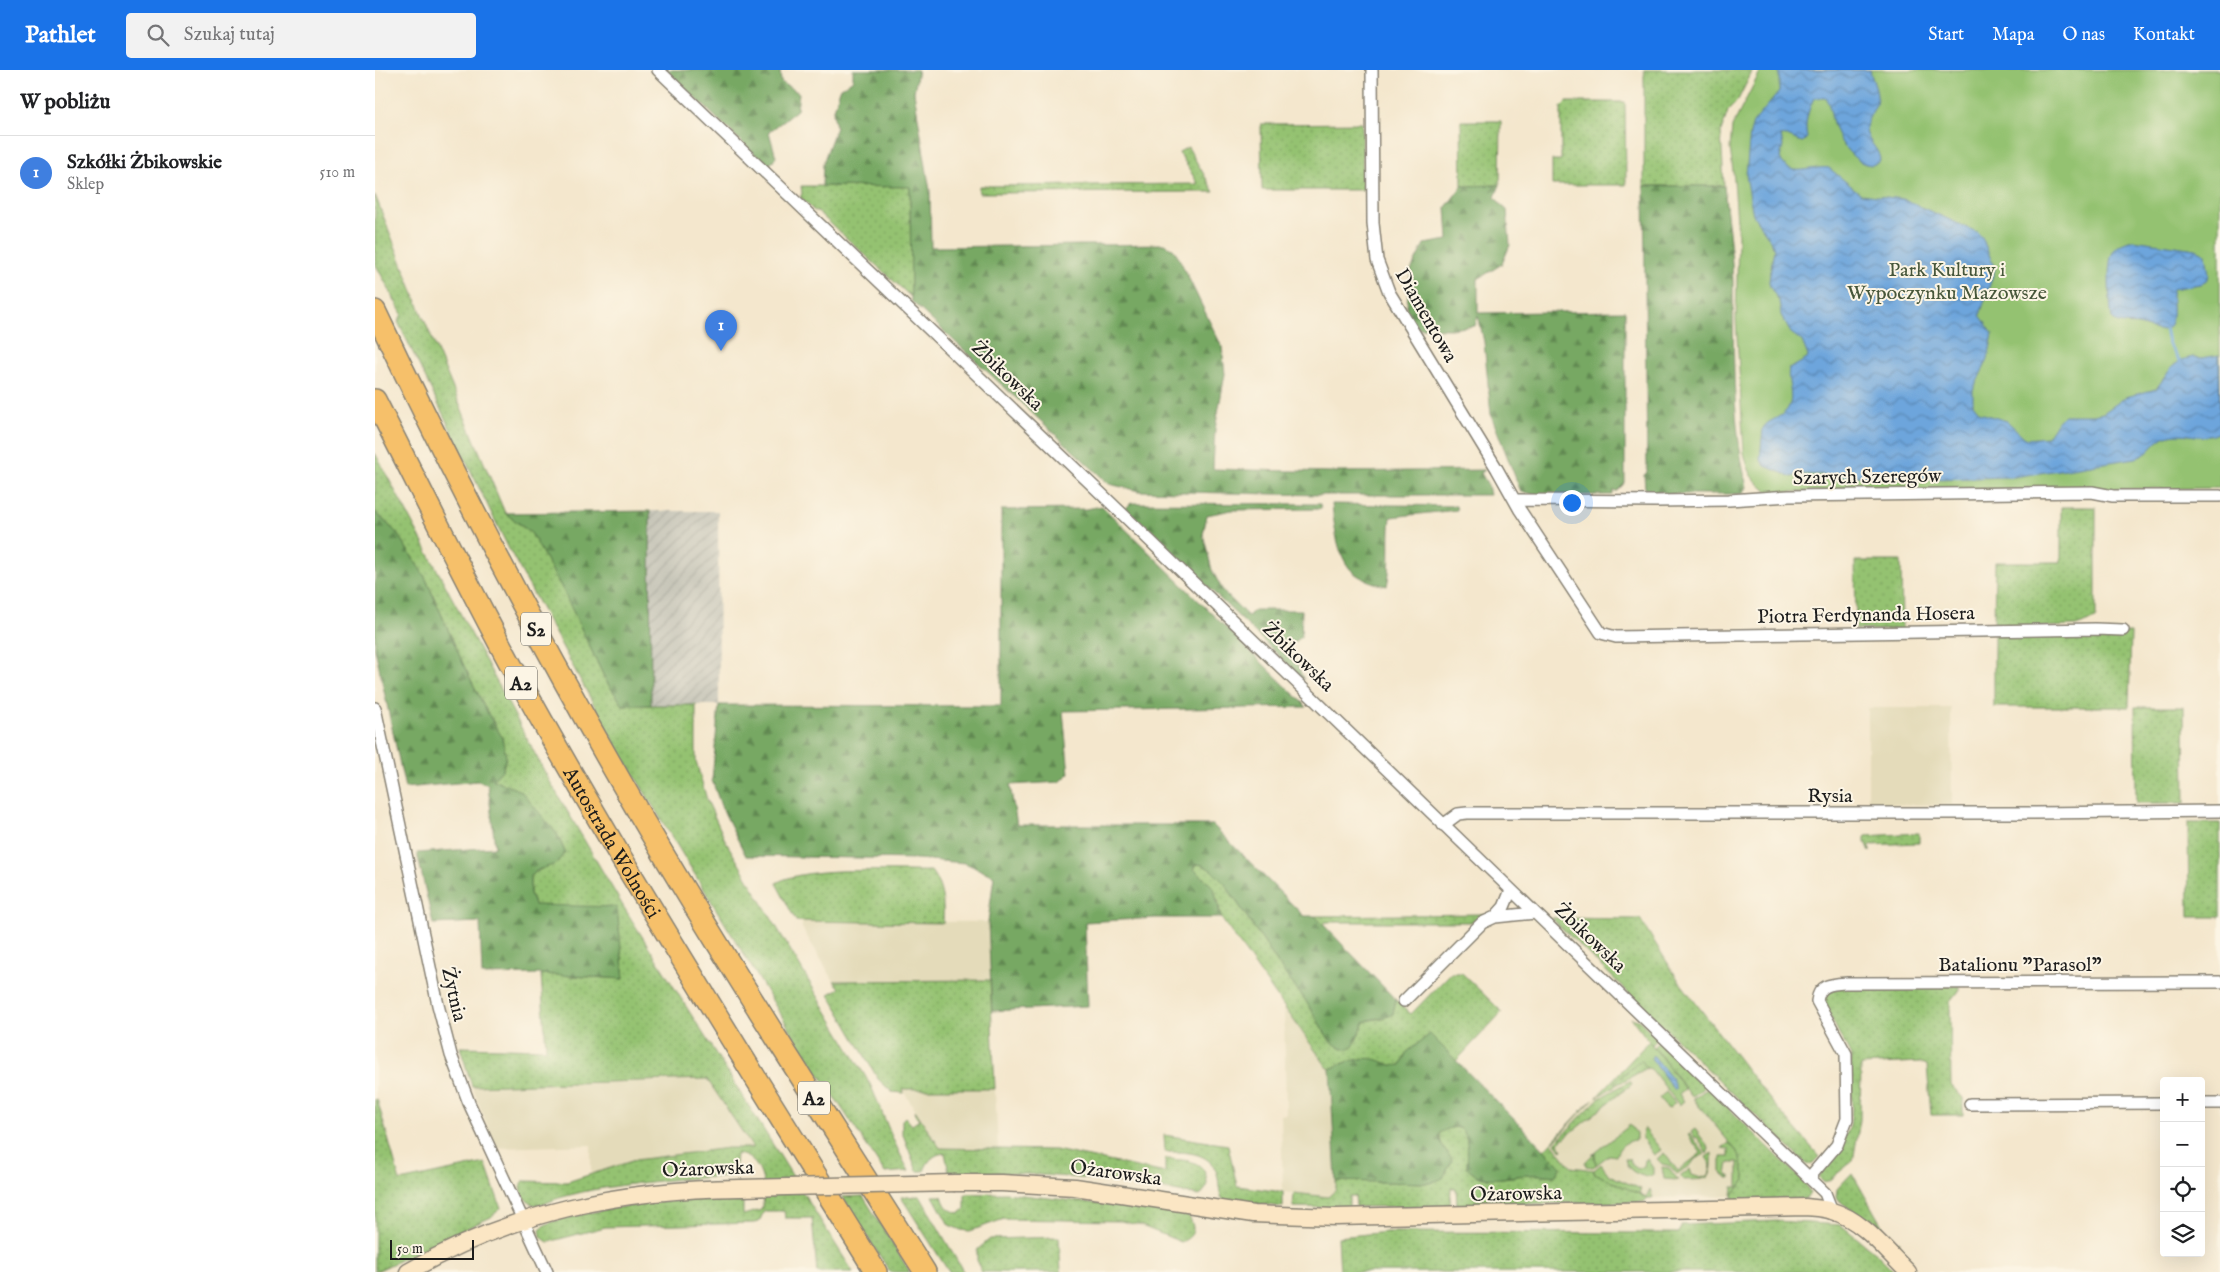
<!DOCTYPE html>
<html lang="pl">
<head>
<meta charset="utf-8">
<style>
	:root { --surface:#fff; --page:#f2f2f2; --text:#202124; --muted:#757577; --line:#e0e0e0; --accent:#1a73e8 }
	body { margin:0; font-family:"IM FELL English",serif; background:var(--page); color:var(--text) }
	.controls { position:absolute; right:15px; bottom:15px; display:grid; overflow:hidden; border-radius:5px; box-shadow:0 5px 20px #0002 }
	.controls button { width:45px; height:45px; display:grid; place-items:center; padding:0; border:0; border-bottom:1px solid var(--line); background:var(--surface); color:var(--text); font:25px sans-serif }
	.scale { position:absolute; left:15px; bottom:12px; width:84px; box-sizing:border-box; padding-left:5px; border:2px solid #1c1c1c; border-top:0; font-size:14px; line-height:18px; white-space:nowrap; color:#1c1c1c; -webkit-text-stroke:4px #fcf5e5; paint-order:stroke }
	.you { position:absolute; left:1196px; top:432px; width:18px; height:18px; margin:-12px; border:4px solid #fff; border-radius:50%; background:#1a73e8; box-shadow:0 0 0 8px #1a73e833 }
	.badge { display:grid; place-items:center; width:32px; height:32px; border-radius:50%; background:var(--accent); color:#fff; font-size:16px; font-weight:700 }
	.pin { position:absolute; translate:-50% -41px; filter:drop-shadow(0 1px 2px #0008) }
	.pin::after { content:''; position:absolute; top:26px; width:18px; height:15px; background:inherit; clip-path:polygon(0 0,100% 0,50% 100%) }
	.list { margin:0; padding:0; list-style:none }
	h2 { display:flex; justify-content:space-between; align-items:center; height:65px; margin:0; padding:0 20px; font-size:21px }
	h2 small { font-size:16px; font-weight:400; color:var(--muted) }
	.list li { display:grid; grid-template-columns:32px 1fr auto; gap:15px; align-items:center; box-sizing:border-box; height:75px; padding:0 20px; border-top:1px solid var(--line) }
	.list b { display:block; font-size:19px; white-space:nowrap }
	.list p { margin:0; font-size:16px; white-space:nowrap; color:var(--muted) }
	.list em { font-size:16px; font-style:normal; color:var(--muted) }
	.icon { flex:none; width:28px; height:28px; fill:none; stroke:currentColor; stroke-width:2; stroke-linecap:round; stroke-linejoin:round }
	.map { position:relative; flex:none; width:1845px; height:1202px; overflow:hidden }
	header { display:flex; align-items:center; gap:30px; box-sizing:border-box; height:70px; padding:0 25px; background:var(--accent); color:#fff }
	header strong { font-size:24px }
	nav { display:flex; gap:28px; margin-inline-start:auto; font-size:18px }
	.search { width:350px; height:45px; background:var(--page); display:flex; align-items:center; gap:12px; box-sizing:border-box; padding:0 18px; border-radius:5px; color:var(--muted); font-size:19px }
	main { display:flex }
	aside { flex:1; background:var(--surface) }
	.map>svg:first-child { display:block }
	.built { fill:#e4dbba }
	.industrial { fill:url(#industrial-furrows) }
	.grass { fill:url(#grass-dots); stroke:#586f46 }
	.forest { fill:url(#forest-firs); stroke:#4a6240 }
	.green { fill:#94c271; stroke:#586f46 }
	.water { fill:url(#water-waves); stroke:#44607c }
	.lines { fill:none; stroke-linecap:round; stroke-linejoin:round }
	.stream { stroke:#6da5dc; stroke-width:3 }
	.minor-casing { stroke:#888274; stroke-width:14 }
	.secondary-casing { stroke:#888274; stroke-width:19 }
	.motorway-casing { stroke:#888274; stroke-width:24 }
	.minor { stroke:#fff; stroke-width:11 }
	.secondary { stroke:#fbe6c4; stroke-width:16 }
	.motorway { stroke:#f6c06b; stroke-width:21 }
	.secondary-bridge-casing { stroke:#888274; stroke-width:19; stroke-linecap:butt }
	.secondary-bridge { stroke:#fbe6c4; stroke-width:16 }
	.labels { text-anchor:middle; stroke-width:4; stroke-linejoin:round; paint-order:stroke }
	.shield { fill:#fcf5e5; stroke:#5f5d58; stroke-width:1 }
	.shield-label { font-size:19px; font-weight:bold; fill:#1c1c1c }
	.park-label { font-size:20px; fill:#46563a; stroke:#fcf5e5 }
	.street-label { font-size:20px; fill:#1c1c1c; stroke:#fcf5e5 }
</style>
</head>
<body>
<header>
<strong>Pathlet</strong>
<div class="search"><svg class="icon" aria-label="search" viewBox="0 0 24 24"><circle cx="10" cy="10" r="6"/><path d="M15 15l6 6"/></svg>Szukaj tutaj</div>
<nav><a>Start</a><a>Mapa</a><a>O nas</a><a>Kontakt</a></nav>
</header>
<main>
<aside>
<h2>W pobliżu<small></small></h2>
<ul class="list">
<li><span class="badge" style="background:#3f7fe0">1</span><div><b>Szkółki Żbikowskie</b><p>Sklep</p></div><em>510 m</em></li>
</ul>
</aside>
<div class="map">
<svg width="1845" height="1202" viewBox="0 0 1845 1202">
	<defs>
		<pattern id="industrial-furrows" width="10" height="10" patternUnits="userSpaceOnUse" patternTransform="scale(1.25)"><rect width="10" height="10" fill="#c6c5b8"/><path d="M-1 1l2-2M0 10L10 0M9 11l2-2" fill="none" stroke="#aaa99e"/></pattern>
		<pattern id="grass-dots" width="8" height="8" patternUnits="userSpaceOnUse" patternTransform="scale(1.25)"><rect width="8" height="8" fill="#94c271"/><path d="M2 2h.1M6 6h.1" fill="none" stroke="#7fa661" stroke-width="1.8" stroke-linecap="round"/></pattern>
		<pattern id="forest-firs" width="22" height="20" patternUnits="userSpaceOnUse" patternTransform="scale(1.25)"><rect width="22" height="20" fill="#77a863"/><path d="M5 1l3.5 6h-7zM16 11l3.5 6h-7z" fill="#618851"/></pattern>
		<pattern id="water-waves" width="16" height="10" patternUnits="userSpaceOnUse" patternTransform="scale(1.25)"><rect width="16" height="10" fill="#6da5dc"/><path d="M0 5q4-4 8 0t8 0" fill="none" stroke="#5986b2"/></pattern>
	</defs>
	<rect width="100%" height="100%" fill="#fcf5e5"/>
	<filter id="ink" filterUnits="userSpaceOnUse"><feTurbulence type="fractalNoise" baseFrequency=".02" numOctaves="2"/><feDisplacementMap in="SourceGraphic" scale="10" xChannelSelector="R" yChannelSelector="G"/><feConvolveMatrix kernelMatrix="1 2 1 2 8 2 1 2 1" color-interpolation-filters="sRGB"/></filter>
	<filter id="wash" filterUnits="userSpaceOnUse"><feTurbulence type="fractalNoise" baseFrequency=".0096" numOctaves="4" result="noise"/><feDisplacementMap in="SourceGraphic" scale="20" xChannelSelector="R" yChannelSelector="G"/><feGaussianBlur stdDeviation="1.12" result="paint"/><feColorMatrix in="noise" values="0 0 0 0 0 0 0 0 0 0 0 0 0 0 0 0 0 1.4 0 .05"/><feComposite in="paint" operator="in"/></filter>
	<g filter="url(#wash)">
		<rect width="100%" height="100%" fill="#f4e7cd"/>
		<path class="built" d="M1493 638H1576L1577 735 1493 734Z
			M427 851 613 852 615 910 459 911 427 858Z
			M909 936 952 997 955 999 961 1120 953 1127 908 1122 906 1045 911 1044Z
			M1274 971 1364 1084 1370 1110 1357 1126 1273 1128 1211 1099 1186 1097 1169 1080Z
			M332 1009 378 1078 216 1105V1075L121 1078 97 1016Z
			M527 1019H620L623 1078H565Z"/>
		<path class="industrial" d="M275 441H343L344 635H276Z"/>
		<path class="grass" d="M1269 0H1378L1363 30 1353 41 1346 62 1349 116H1269Z
			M1191 32H1250L1251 115H1177V90H1186V37Z
			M1086 51H1126L1125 115 1087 116Z
			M987 53 988 120H887L886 54Z
			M813 77 839 122 604 123V116L823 114 804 82Z
			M426 116H535L536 227 444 143 438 140 425 127 427 124Z
			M0 125 46 242 130 443 156 462 188 520 231 611 248 635H321V691L332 730 351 772 495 1014C508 1043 518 1073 534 1101L510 1103 422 971 243 679 134 479 23 252 27 244 0 193Z
			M0 383 174 710 248 836 478 1202H442L437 1148H410L409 1141H389L384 1152 380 1153 230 1157 173 1172 166 1167 165 1159C173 1151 185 1150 196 1147 253 1133 310 1129 368 1128V1145L386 1140C394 1120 387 1085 361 1084L359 1106C316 1108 272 1111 229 1118 214 1120 198 1124 184 1128 177 1130 169 1135 162 1135 151 1135 145 1122 146 1113L148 1111 192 1112 260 1090 353 1078H378L332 1009 97 1016 85 977 171 979 166 904 249 909 242 837 160 836 155 824V806C170 795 177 798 190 782L182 764 127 714 118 709 128 699 120 654 113 644 89 596 50 507 21 462 0 442Z
			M1686 437H1721V549L1701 556 1619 558 1620 492H1686Z
			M1480 491H1526L1527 560H1481Z
			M1756 563 1754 637H1619V564Z
			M1760 637H1809L1810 733H1761Z
			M1813 753H1845V847H1814Z
			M1544 763V773L1495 775V782L1492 774 1490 773V766Z
			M822 794 828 795 836 800 850 814 910 904 929 928 955 971 979 975 989 952C999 948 1008 950 1018 944L1021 930 1036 944 1076 903H1087L1127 942 1081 991 1055 964 1031 983 1026 995C1014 998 1003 989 991 989 978 989 966 994 955 999L952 997 846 848 843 830 820 802 819 799Z
			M556 801C568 817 569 833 568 853L421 851 401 813C433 795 518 802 556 801Z
			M1110 844 1097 852H950L949 856 940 846Z
			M1176 848 1265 849 1304 911 1396 1031 1445 1087 1440 1092 1432 1095Z
			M615 910 620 1019H528L529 1023 517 1022 503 1009 454 924 465 918 459 911Z
			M1463 916H1584V921L1575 932 1576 1015 1588 1028V1045H1556L1552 995 1544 992 1486 995 1485 1050 1478 1091 1453 1111 1448 1112 1443 1107 1467 1073 1475 1056 1477 1038 1476 986 1447 931 1449 924Z
			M1256 948 1264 950 1283 968 1277 975Z
			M1285 971 1331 1016 1317 1027 1279 977Z
			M1266 990 1272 998 1241 1015 1239 1012Z
			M1255 1011 1257 1014 1183 1073 1188 1080 1187 1081 1180 1073 1223 1029Z
			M1333 1018 1430 1113 1435 1123 1432 1128 1426 1131 1358 1133 1357 1126 1370 1110 1364 1084 1318 1029Z
			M2 1029 25 1111 110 1093 126 1138 116 1147 0 1202V1030Z
			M1218 1029 1177 1073 1196 1097 1219 1100V1103L1273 1128 1269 1132 1082 1135 1081 1118H1076L1075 1136 981 1137 980 1126H974V1138L918 1137 919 1123 953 1127 961 1120V1111L1055 1113 1073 1083C1066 1076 1064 1072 1065 1062 1097 1045 1093 1077 1092 1097 1105 1116 1132 1106 1152 1105 1161 1104 1171 1105 1180 1106L1186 1097 1169 1080Z
			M540 1040 565 1078 681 1080 790 1103V1089C812 1090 833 1089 832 1117L825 1126C742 1109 659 1102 574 1102L570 1083C559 1084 553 1090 549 1101H542L527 1062V1050L530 1047 537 1055 544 1050 539 1042Z
			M789 1065 853 1075 862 1116 908 1122V1137L848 1130C844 1123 844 1115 843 1107 837 1081 811 1082 790 1082Z
			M1219 1083 1221 1095 1218 1097 1211 1096 1210 1092Z
			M1477 1103 1515 1170 1525 1171 1520 1181 1493 1153 1461 1128 1462 1119Z
			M630 1123 787 1141 813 1145C821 1158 820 1166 806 1172L767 1156 746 1151 629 1149 595 1161 586 1160 574 1155 558 1126H567C570 1137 574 1141 585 1143L590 1139V1124Z
			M488 1126 535 1202H515L467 1127Z
			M545 1126 588 1201 589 1202H574L526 1127Z
			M1401 1151 1466 1155 1503 1185 1520 1202H965L963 1167 1012 1162 1287 1163H1303L1307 1155Z
			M684 1167 686 1202H606L602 1190V1180L615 1169Z"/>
		<path class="forest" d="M291 0H405L406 12 424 23 422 40 394 62 401 87 393 97Z
			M478 0H543L539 22 555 121 556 177 789 174 797 178 802 184 847 277 850 304 840 359 838 399 960 402 1110 400 1106 403 1113 415 1115 425H944L764 421 734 414 536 231 535 117 447 116 448 93 461 57 458 43 465 19 478 10Z
			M1125 115 1120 127 1126 135 1132 140 1135 175 1127 194 1103 209V243L1250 241V413L1242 421H1238V425H1167L1146 422 1116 345 1109 272 1103 245 1100 256 1075 259 1041 258 1031 243 1036 200 1049 174 1073 170 1071 137 1087 116Z
			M1269 116H1349C1352 147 1357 179 1358 211 1359 280 1356 349 1372 417L1368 424H1290V422H1273L1270 418 1269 405 1272 402Z
			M756 433 945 434 946 439 857 440 832 445 828 464 837 500 848 521 873 546 879 540H927L926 567 914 577 929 610 751 438Z
			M957 434 1081 436 1082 440 1016 447C1013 470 1017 494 1012 516 1001 514 985 509 977 501 962 486 959 454 957 434Z
			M727 436 932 637 688 641 694 704 685 712 635 715 642 755H838L929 846H940L1021 930 1018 944C1008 950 999 947 989 952L979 975 973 979H967L955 971 929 928 910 904 850 814 836 800 828 795 822 794 819 799 839 818 846 848H781L710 852 713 936 617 941 613 852 619 806 590 793 542 789 371 786 346 736 337 710 344 635 626 636V440L711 439Z
			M275 441 276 635H248L231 611 188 520 156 463 130 443Z
			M0 442 21 462 50 507 89 596 113 644 127 667 131 687 128 699 118 710 146 721 182 764 190 782 181 794 163 800 155 806V824L159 835 242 837 249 909 166 904 107 905 105 852 58 854 42 783 120 777 113 715 103 711 30 718 0 579Z
			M1055 964 1186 1097 1180 1106C1171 1105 1161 1104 1152 1105 1132 1106 1105 1116 1092 1097 1093 1078 1096 1044 1065 1063 1063 1075 1073 1080 1077 1091L1068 1108 1055 1113 961 1111 955 999C968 993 989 985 1003 990 1012 993 1016 997 1026 995L1031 983Z"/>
		<path class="green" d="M1386 0H1845V418L1394 422C1378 412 1373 401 1369 383L1361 249 1363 166 1359 110 1355 78 1357 57Z
			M1274 971 1310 1019 1304 1024 1309 1031 1304 1035 1276 999 1272 998 1266 990 1239 1012 1241 1015 1222 1027Z
			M1291 1022 1300 1033 1293 1039 1284 1028Z
			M1255 1055 1261 1063V1070C1251 1071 1244 1076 1241 1086L1234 1085 1221 1095 1220 1083Z
			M1269 1058 1286 1080 1279 1085 1267 1068Z
			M1320 1059 1334 1078 1332 1083 1322 1067 1320 1068 1316 1062Z
			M1315 1064 1330 1084 1320 1089 1316 1095 1302 1104 1295 1096 1287 1094 1282 1089 1289 1083 1303 1101 1326 1083 1313 1065Z
			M1354 1073 1364 1084 1370 1110 1357 1126 1358 1117H1363V1092H1354L1352 1106H1356V1108H1352L1346 1102V1087H1354V1079L1347 1078Z
			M1337 1083C1338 1112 1334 1109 1308 1110L1305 1107 1315 1099 1317 1105 1326 1108 1334 1105 1336 1095 1331 1087Z
			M1250 1089H1254L1256 1094 1263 1099 1269 1096 1270 1090 1272 1089 1278 1098V1105L1271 1107C1261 1104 1252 1100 1250 1089Z
			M1226 1094 1234 1105 1266 1119 1264 1123 1271 1127 1275 1119 1278 1128H1273L1219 1103V1100Z
			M1287 1097 1294 1098 1303 1110 1289 1109Z"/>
		<path class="water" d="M1404 0H1495C1497 10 1503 20 1502 30 1500 42 1488 51 1492 64 1495 74 1505 80 1505 91 1498 97 1491 95 1484 91 1470 81 1461 66 1457 49 1455 41 1455 34 1450 28H1439C1433 41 1429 53 1432 68L1428 72C1420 71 1413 64 1406 66L1408 76 1405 88C1414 110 1437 95 1454 98L1486 124 1528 129 1602 162 1607 167 1620 199 1605 245 1618 264 1613 289 1598 320V334L1605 343 1632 351 1651 369 1672 367 1683 350 1690 345H1718L1728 343 1751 327 1781 319 1797 297 1806 290 1818 287 1827 288 1844 285 1845 361C1830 373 1812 361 1795 365 1778 369 1778 384 1761 388L1639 407 1556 409 1425 404 1417 407 1390 396 1385 389 1388 358C1393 350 1403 349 1410 342 1422 330 1411 313 1414 299L1432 289 1433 286 1427 271 1416 263 1413 258 1406 245 1404 231 1395 217 1394 211 1399 179 1397 173 1378 145 1371 105 1375 63 1378 53 1404 22Z
			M1758 170 1821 179 1831 184 1834 204 1833 209 1825 214 1798 219C1794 231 1805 263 1782 260 1776 260 1770 256 1763 255 1755 254 1744 256 1737 249 1735 235 1731 194 1738 182 1742 175 1750 172 1758 170Z
			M1278 985 1297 1009 1301 1019 1299 1020 1276 988Z"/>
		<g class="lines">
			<path class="stream" d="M1790 258 1793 273 1805 291"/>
		</g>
	</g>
	<g filter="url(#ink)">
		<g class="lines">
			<g class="minor-casing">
				<path id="minor" d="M283 0 737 434 1450 1123 1457 1141
					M997 0 998 153 1002 190 1014 222 1122 399 1145 440 1226 563 1241 567 1720 559 1748 560
					M1140 430 1281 431 1354 430 1414 426 1717 422 1738 426H1845
					M0 638 63 935 76 985 94 1033 172 1202
					M1068 755 1083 744 1092 743H1660L1845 741
					M1120 847 1129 837 1136 820
					M1029 931 1107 853 1120 847 1160 843
					M1826 1033H1845
					M1595 1034 1789 1033
					M1434 1108 1462 1075 1472 1049 1471 984 1442 931C1444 914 1457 914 1472 913L1845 912"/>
			</g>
			<g class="secondary-casing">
				<path id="secondary" d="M580 1113H627L700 1117 878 1144 961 1147 1430 1137C1439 1138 1449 1138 1457 1141 1488 1150 1511 1181 1533 1202
					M33 1202C136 1142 247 1119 366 1118"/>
			</g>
			<g class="motorway-casing">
				<g id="motorway">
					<path d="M0 241C81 412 169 580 264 743 355 899 454 1050 550 1202"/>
					<path id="s1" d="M0 330C45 418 89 508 136 595 249 802 377 1001 501 1202"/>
				</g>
			</g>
			<use href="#minor" class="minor"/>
			<use href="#secondary" class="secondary"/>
			<use href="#motorway" class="motorway"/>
			<g class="secondary-bridge-casing">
				<path id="secondary-bridge" d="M366 1118 580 1113"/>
			</g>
			<use href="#secondary-bridge" class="secondary-bridge"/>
		</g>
	</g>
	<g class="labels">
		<g class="shield">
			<rect x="146" y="542.5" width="30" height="33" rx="4"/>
			<rect x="130" y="596.5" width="32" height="33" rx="4"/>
			<rect x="423" y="1011.5" width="32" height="33" rx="4"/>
		</g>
		<g class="shield-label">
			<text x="161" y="566">S2</text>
			<text x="146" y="620">A2</text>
			<text x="439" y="1035">A2</text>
		</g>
		<g class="park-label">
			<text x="1572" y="206">Park Kultury i<tspan x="1572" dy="23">Wypoczynku Mazowsze</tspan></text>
		</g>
		<g class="street-label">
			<text transform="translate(1052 245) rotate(60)" y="7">Diamentowa</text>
			<text transform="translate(633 305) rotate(44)" y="7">Żbikowska</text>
			<text transform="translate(1492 406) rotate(-1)" y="7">Szarych Szeregów</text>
			<text transform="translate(1491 544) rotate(-1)" y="7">Piotra Ferdynanda Hosera</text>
			<text transform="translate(924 586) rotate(44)" y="7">Żbikowska</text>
			<text x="1455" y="732">Rysia</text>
			<text dy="7" stroke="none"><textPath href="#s1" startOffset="502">Autostrada Wolności</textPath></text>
			<text transform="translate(1216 867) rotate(44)" y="7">Żbikowska</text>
			<text x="1645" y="901">Batalionu "Parasol"</text>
			<text transform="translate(80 924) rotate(77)" y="7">Żytnia</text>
			<text transform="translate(333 1098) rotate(-2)" y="7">Ożarowska</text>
			<text transform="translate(741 1102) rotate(8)" y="7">Ożarowska</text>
			<text transform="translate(1141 1123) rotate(-1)" y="7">Ożarowska</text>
		</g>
	</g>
</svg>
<div class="controls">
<button>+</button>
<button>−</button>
<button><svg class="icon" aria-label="locate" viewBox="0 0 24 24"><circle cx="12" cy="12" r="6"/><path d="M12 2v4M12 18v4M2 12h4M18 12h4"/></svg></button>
<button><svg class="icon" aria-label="layers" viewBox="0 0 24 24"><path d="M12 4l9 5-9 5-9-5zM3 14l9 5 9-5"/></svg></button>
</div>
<div class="scale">50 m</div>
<div class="you"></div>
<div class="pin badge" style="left:346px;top:281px;background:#3f7fe0">1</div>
</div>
</main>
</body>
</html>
